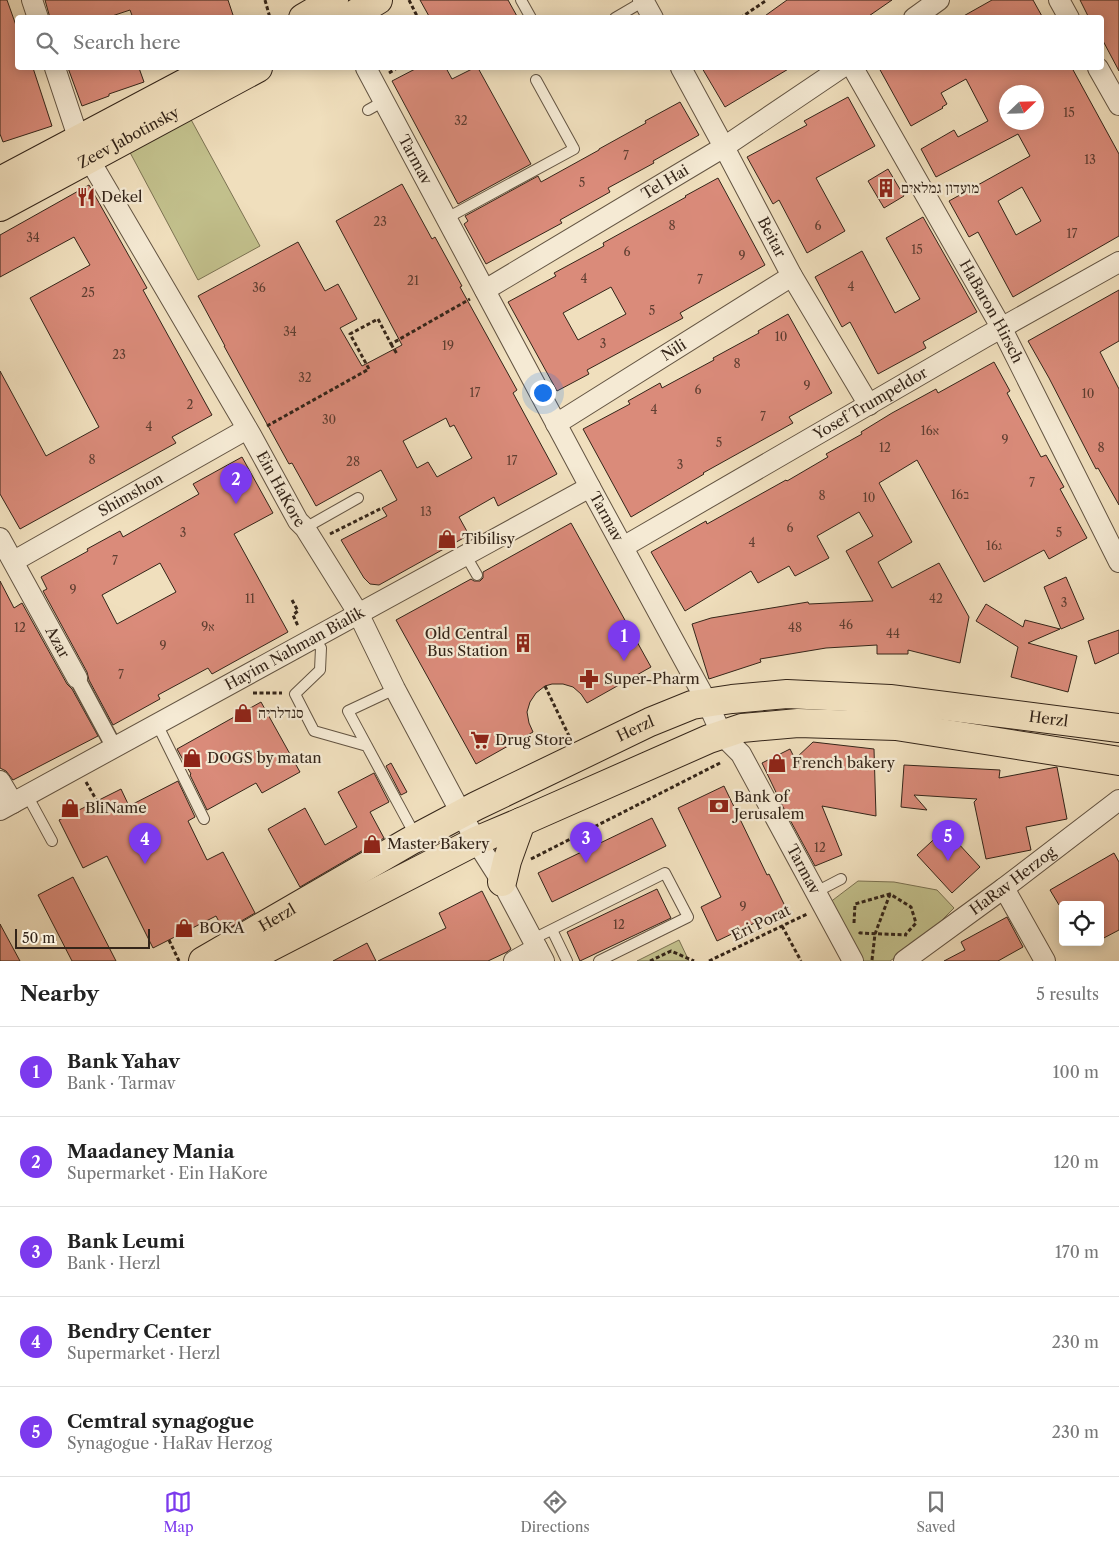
<!DOCTYPE html>
<html lang="en">
<head>
<meta charset="utf-8">
<style>
	:root { --surface:#fff; --page:#f6f6f6; --text:#222; --muted:#767676; --line:#e0e0e0; --accent:#7c3aed }
	body { margin:0; font-family:"Libre Caslon Text","Frank Ruhl Libre",serif; background:var(--page); color:var(--text) }
	.controls { position:absolute; right:15px; bottom:15px; display:grid; overflow:hidden; border-radius:5px; box-shadow:0 2px 12px #0003 }
	.controls button { width:45px; height:45px; display:grid; place-items:center; padding:0; border:0; border-bottom:1px solid var(--line); background:var(--surface); color:var(--text); font:25px sans-serif }
	.compass { position:absolute; left:999px; top:85px; width:45px; height:45px; border-radius:50%; background:var(--surface); box-shadow:0 2px 12px #0003; rotate:67deg }
	.scale { position:absolute; left:15px; bottom:12px; width:135px; box-sizing:border-box; padding-left:5px; border:2px solid #342519; border-top:0; font-size:14px; line-height:18px; white-space:nowrap; color:#342519; -webkit-text-stroke:4px #f5ead4; paint-order:stroke }
	.you { position:absolute; left:542px; top:392px; width:18px; height:18px; margin:-12px; border:4px solid #fff; border-radius:50%; background:#1a73e8; box-shadow:0 0 0 8px #1a73e833 }
	.badge { display:grid; place-items:center; width:32px; height:32px; border-radius:50%; background:var(--accent); color:#fff; font-size:16px; font-weight:700 }
	.pin { position:absolute; translate:-50% -41px; filter:drop-shadow(0 1px 2px #0008) }
	.pin::after { content:''; position:absolute; top:26px; width:18px; height:15px; background:inherit; clip-path:polygon(0 0,100% 0,50% 100%) }
	.list { margin:0; padding:0; list-style:none }
	h2 { display:flex; justify-content:space-between; align-items:center; height:65px; margin:0; padding:0 20px; font-size:21px }
	h2 small { font-size:16px; font-weight:400; color:var(--muted) }
	.list li { display:grid; grid-template-columns:32px 1fr auto; gap:15px; align-items:center; box-sizing:border-box; height:90px; padding:0 20px; border-top:1px solid var(--line) }
	.list b { display:block; font-size:19px; white-space:nowrap }
	.list p { margin:0; font-size:16px; white-space:nowrap; color:var(--muted) }
	.list em { font-size:16px; font-style:normal; color:var(--muted) }
	.icon { flex:none; width:28px; height:28px; fill:none; stroke:currentColor; stroke-width:2; stroke-linecap:round; stroke-linejoin:round }
	.map { position:relative; flex:none; width:1119px; height:961px; overflow:hidden }
	.search { position:absolute; background:var(--surface); box-shadow:0 2px 12px #0003; left:15px; right:15px; top:15px; height:55px; display:flex; align-items:center; gap:12px; box-sizing:border-box; padding:0 18px; border-radius:5px; color:var(--muted); font-size:19px }
	.sheet { height:515px; background:var(--surface) }
	nav { display:flex; justify-content:space-around; align-items:center; box-sizing:border-box; height:70px; border-top:1px solid var(--line); background:var(--surface); font-size:14px; color:var(--muted) }
	nav a { display:grid; justify-items:center; gap:2px }
	nav .on { color:var(--accent) }
	.map>svg:first-child { display:block }
	.green { fill:#c2c08c; stroke:#7b7252 }
	.building { fill:#da8b7a; stroke:#342519; fill-rule:evenodd }
	.lines { fill:none; stroke-linecap:round; stroke-linejoin:round }
	.service-casing { stroke:#635442; stroke-width:12 }
	.pedestrian-casing { stroke:#635442; stroke-width:18 }
	.minor-casing { stroke:#635442; stroke-width:22 }
	.primary-casing { stroke:#342519; stroke-width:30 }
	.path { stroke:#342519; stroke-width:3; stroke-dasharray:4 2.5; stroke-linecap:butt }
	.service { stroke:#f5ead4; stroke-width:10 }
	.pedestrian { stroke:#f5ead4; stroke-width:15 }
	.minor { stroke:#f5ead4; stroke-width:20 }
	.primary { stroke:#f0dfbd; stroke-width:28 }
	.labels { text-anchor:middle; stroke-width:4.5; stroke-linejoin:round; paint-order:stroke }
	.number-label { font-size:12px; fill:#5e3e31 }
	.street-label { font-size:15px; fill:#342519; stroke:#f5ead4 }
	.poi-label { font-size:15px; fill:#342519; stroke:#f5ead4; text-anchor:start }
</style>
</head>
<body>
<div class="map">
<svg width="1119" height="961" viewBox="0 0 1119 961">
	<rect width="100%" height="100%" fill="#f0dfbd"/>
	<filter id="stains"><feTurbulence type="fractalNoise" baseFrequency=".004" numOctaves="4"/><feColorMatrix values="0 0 0 0 .2 0 0 0 0 .09 0 0 0 0 .02 0 0 0 .5 -.17"/></filter>
	<radialGradient id="worn" r=".72"><stop offset=".6" stop-color="#630" stop-opacity="0"/><stop offset="1" stop-color="#630" stop-opacity=".3"/></radialGradient>
	<path class="green" d="M188 114 260 246 198 280 126 145Z
		M858 881 894 882 937 890 954 908 927 935 890 961H860L829 903Z
		M679 940 689 961H637Z"/>
	<path class="building" d="M0 0H7L18 31V68H33L52 126 3 142 0 134Z
		M45 0H228L234 18H133L130 10 106 18H50Z
		M420 0H508L518 18H430Z
		M787 0H892L866 18H762Z
		M992 0H1033L1043 18H960Z
		M1080 0H1119V71L1102 39V18H1089Z
		M68 68H139L144 82 109 94V96L82 106Z
		M417 68H446L452 79 474 68H478L531 164 458 204 392 81Z
		M702 68H790L725 107Z
		M879 68H1072L1119 154V236L1013 297 978 232 969 237 949 201 1030 156 1018 134 936 177 921 149 954 130 958 137 988 121 966 79 941 93 947 104 942 107 943 108 911 126ZM1006 92H1036V122H1006ZM1022 187 1041 221 1016 235 998 201Z
		M848 97 875 146 816 178 845 231 807 253 779 200 773 204 747 157 807 125 804 121Z
		M680 102 699 135 653 161 654 163 608 188 610 192 560 220 562 223 486 264 464 224 468 221 465 216 538 176 541 182 599 150V149L646 123 645 121Z
		M888 169 904 196 884 208 868 181Z
		M718 178 765 265 680 313 683 318 587 370 589 374 557 391 508 302 556 276 554 273 604 246 603 243 686 197 685 196ZM611 287 626 314 578 340 563 313Z
		M402 184 432 239 435 237 462 286 460 287 517 390 513 393 557 474 498 506 494 497 459 517 469 535 379 585 370 584 364 578 341 540 387 516 382 508 397 500 381 470 316 506 292 463 289 464 224 346H225L198 296 298 242 325 291 338 284 357 319 340 328 362 366 402 345 336 221ZM446 418 450 427 454 425 472 458 437 477 428 462 417 468 403 441Z
		M89 185 147 288 143 290 212 415 172 437 176 443 20 529 0 494V371L46 456 99 427 30 298 90 265 74 237 0 277V235Z
		M923 217 977 312 923 342 926 348 878 374 850 322 842 327 815 277 862 251 895 313 920 299 886 238Z
		M1119 290V341L1100 352 1119 389V505L1098 468 1096 469 1049 378 1028 341Z
		M788 314 832 393 789 417 793 423 703 473 704 474 631 517 583 429 630 404 628 401 660 383 662 388 714 360 713 358 759 333 758 331Z
		M994 362 1010 391 1007 393 1041 457 1046 455 1064 487 1060 489 1087 538 1049 559 1044 550 984 582 917 460 879 483 912 542 878 562 892 588 939 563 969 617 960 663 908 650V654H877V645L826 648 760 659 761 662 709 679 692 624 711 618 808 602 809 604 873 601 846 551 873 536 859 512 817 536 829 558 795 576 789 566 758 583 751 571 685 611 651 552 706 521 707 524 786 480 787 481 828 457 826 454 862 434 861 432 892 413 936 389 938 393Z
		M242 457 273 513 234 534 288 632 212 674 208 668 158 695 160 699 113 725 89 680 87 672 43 591 47 589 41 577 88 551 87 549 120 531 123 537 199 494 193 484ZM160 563 176 592 117 624 102 595Z
		M571 523 651 667 587 703 581 694 573 687 563 684H552L545 686 536 693 530 702 527 712 529 723 533 732 476 764 396 620 471 579 474 581H480L483 578V572Z
		M1066 577 1084 619 1061 629 1044 587Z
		M0 581 14 608 22 603 67 684 72 689 98 736 13 780 6 771 0 768Z
		M986 604 1023 627 1025 620 1060 629 1028 643 1077 656 1068 692 1011 677 1018 647 976 621Z
		M1119 630V653L1095 664 1088 641Z
		M261 702 300 772 262 793 256 783 207 810 190 775 191 774 177 749Z
		M813 742 874 749 876 816 822 806 842 855 815 866 783 807 762 763 790 749 795 759Z
		M391 763 407 792 401 795 386 766Z
		M904 765 1000 770 999 778 1057 767 1067 819 1026 827 1031 850 986 859 974 802 977 799 914 795 927 810 901 807Z
		M374 773 389 802 370 812 384 838 300 887 268 829 305 808 325 845 357 827 338 792Z
		M178 781 195 817 188 821 207 860 223 852 255 913 224 931 216 916 153 948 107 856 83 868 59 820 121 789 129 806Z
		M724 786 767 875 769 874 786 908 717 941 701 907 721 897 678 808Z
		M652 818 666 846 552 902 538 873Z
		M945 829 980 867 952 893 917 855Z
		M1114 853 1119 862V930L1100 940V905H1059L1050 890Z
		M73 877 116 961H72L38 895Z
		M657 889 671 918 580 961 567 932Z
		M482 891 511 949 507 952 488 961H378L446 928 439 913Z
		M1007 917 1023 947 998 961H944L965 950 961 942Z
		M0 924 20 961H0Z
		M367 943 376 961H333Z"/>
	<g class="lines">
		<g class="service-casing">
			<path id="service" d="M521 0 531 18
				M615 18 644 1
				M368 110 384 101
				M447 218 574 149 536 80
				M305 528 358 498
				M466 556 477 575
				M313 638 321 648 320 670 295 694 314 731 367 746
				M395 689 348 711 414 833 412 838
				M157 724 204 819
				M27 795 52 841
				M816 892 841 879
				M552 930 567 961
				M533 939 665 873 688 917 599 961"/>
		</g>
		<g class="pedestrian-casing">
			<path id="pedestrian" d="M77 678 114 747"/>
		</g>
		<g class="minor-casing">
			<g id="minor">
				<path d="M32 0 38 18"/>
				<path d="M643 0 653 18"/>
				<path d="M1059 0 1069 18"/>
				<path d="M914 18 939 0"/>
				<path id="s1" d="M55 68 79 140 89 159 251 435 298 521 305 528 358 613 395 689 476 841 502 882 544 961"/>
				<path id="s2" d="M366 68 590 487 707 702 722 735 741 754 853 961"/>
				<path id="s3" d="M681 68 724 147 792 276 869 405"/>
				<path id="s4" d="M853 68 1001 327 1119 562"/>
				<path d="M1098 68 1119 105"/>
				<path id="s5" d="M485 290 724 147 841 68"/>
				<path id="s6" d="M556 424 792 276"/>
				<path id="s7" d="M0 538 77 678"/>
				<path id="s8" d="M623 547 985 337 1119 262"/>
				<path id="s9" d="M14 561 247 429"/>
				<path d="M0 781 13 803"/>
				<path id="s10" d="M0 810 590 487"/>
				<path d="M1004 888 1045 961"/>
				<path d="M514 961 537 948"/>
				<path id="s11" d="M904 961 1004 888 1119 800"/>
			</g>
		</g>
		<g class="primary-casing">
			<g id="primary">
				<path d="M303 18 334 0"/>
				<path d="M348 18 378 0"/>
				<path d="M0 181 213 68"/>
				<path id="s12" d="M0 207 258 68"/>
				<path d="M502 882 507 861 521 822"/>
				<path id="s13" d="M203 961 410 841 476 806 650 722 692 705 732 699 787 694 890 699 1119 728"/>
				<path d="M243 961 476 841 521 822 709 739 742 728 798 723 896 726 1119 761"/>
			</g>
		</g>
		<path class="path" d="M265 0 270 18
			M409 0 418 18
			M740 18 767 0
			M389 73 397 68
			M391 344 397 354
			M267 426 369 369 350 334 378 319 391 344 470 299
			M330 534 382 508
			M292 600 298 611 293 615 298 626
			M545 686 570 738
			M253 693H282
			M86 782 97 801
			M531 859 722 762
			M854 923 855 904 890 894 911 907 916 923 905 935
			M782 926 801 961
			M859 932 860 933 907 935
			M169 940 179 961
			M872 960 875 934 890 894
			M650 961 671 951 694 961
			M709 961 807 914"/>
		<use href="#service" class="service"/>
		<use href="#pedestrian" class="pedestrian"/>
		<use href="#minor" class="minor"/>
		<use href="#primary" class="primary"/>
	</g>
	<defs>
		<g id="building-bare" transform="scale(1.5)"><path d="M-4-6H4V6H1V3H-1V6H-4ZM-2.5-4.3h1.7v1.8h-1.7ZM.8-4.3h1.7v1.8H.8ZM-2.5-1h1.7V.8h-1.7ZM.8-1h1.7V.8H.8Z" fill="#8f2418" stroke="#f5ead4" stroke-width="2.5" paint-order="stroke"/></g>
		<g id="restaurant-bare" transform="scale(1.5)"><path d="M-5-6h1v4h1v-4h1v4h1v-4h1v5L-1.5 .5V6h-2V.5L-5-1ZM5-6V6H3V1.5H1.5Q1.5-4 5-6Z" fill="#8f2418" stroke="#f5ead4" stroke-width="2.5" paint-order="stroke"/></g>
		<g id="shop-bare" transform="scale(1.5)"><path d="M-5-2.5h2.3a2.7 3.5 0 0 1 5.4 0H5L5.5 6h-11ZM-1.5-2.5h3a1.5 2.3 0 0 0-3 0Z" fill="#8f2418" stroke="#f5ead4" stroke-width="2.5" paint-order="stroke"/></g>
		<g id="pharmacy-bare" transform="scale(1.5)"><path d="M-2-6h4v4h4v4h-4v4h-4v-4h-4v-4h4Z" fill="#8f2418" stroke="#f5ead4" stroke-width="2.5" paint-order="stroke"/></g>
		<g id="supermarket-bare" transform="scale(1.5)"><path d="M-6-5.5h2.5l.6 2H6L4.5 2H-2.5L-4.4-4H-6ZM-1.5 3.2a1.3 1.3 0 1 0 .1 0ZM3 3.2a1.3 1.3 0 1 0 .1 0Z" fill="#8f2418" stroke="#f5ead4" stroke-width="2.5" paint-order="stroke"/></g>
		<g id="bank-bare" transform="scale(1.5)"><path d="M-6-4H6V4H-6ZM0-2.3a2.3 2.3 0 1 0 0 4.6a2.3 2.3 0 1 0 0-4.6Z" fill="#8f2418" stroke="#f5ead4" stroke-width="2.5" paint-order="stroke"/></g>
	</defs>
	<g fill-rule="evenodd">
		<use href="#building-bare" x="886" y="188"/>
		<use href="#restaurant-bare" x="86" y="197"/>
		<use href="#shop-bare" x="447" y="539"/>
		<use href="#building-bare" x="523" y="643"/>
		<use href="#pharmacy-bare" x="589" y="679"/>
		<use href="#shop-bare" x="243" y="713"/>
		<use href="#supermarket-bare" x="480" y="740"/>
		<use href="#shop-bare" x="192" y="758"/>
		<use href="#shop-bare" x="777" y="763"/>
		<use href="#bank-bare" x="719" y="806"/>
		<use href="#shop-bare" x="70" y="808"/>
		<use href="#shop-bare" x="372" y="844"/>
		<use href="#shop-bare" x="184" y="928"/>
	</g>
	<g class="labels">
		<g class="number-label">
			<text x="1069" y="117">15</text>
			<text x="461" y="125">32</text>
			<text x="626" y="160">7</text>
			<text x="1090" y="164">13</text>
			<text x="582" y="187">5</text>
			<text x="380" y="226">23</text>
			<text x="672" y="230">8</text>
			<text x="818" y="230">6</text>
			<text x="1072" y="238">17</text>
			<text x="33" y="242">34</text>
			<text x="917" y="254">15</text>
			<text x="627" y="256">6</text>
			<text x="742" y="260">9</text>
			<text x="584" y="283">4</text>
			<text x="700" y="284">7</text>
			<text x="413" y="285">21</text>
			<text x="851" y="291">4</text>
			<text x="259" y="292">36</text>
			<text x="88" y="297">25</text>
			<text x="652" y="315">5</text>
			<text x="290" y="336">34</text>
			<text x="781" y="341">10</text>
			<text x="603" y="348">3</text>
			<text x="448" y="350">19</text>
			<text x="119" y="359">23</text>
			<text x="737" y="368">8</text>
			<text x="305" y="382">32</text>
			<text x="807" y="390">9</text>
			<text x="698" y="394">6</text>
			<text x="475" y="397">17</text>
			<text x="1088" y="398">10</text>
			<text x="190" y="409">2</text>
			<text x="654" y="414">4</text>
			<text x="763" y="421">7</text>
			<text x="329" y="424">30</text>
			<text x="149" y="431">4</text>
			<text x="930" y="435">16א</text>
			<text x="1005" y="444">9</text>
			<text x="719" y="447">5</text>
			<text x="885" y="452">12</text>
			<text x="1101" y="452">8</text>
			<text x="92" y="464">8</text>
			<text x="512" y="465">17</text>
			<text x="353" y="466">28</text>
			<text x="680" y="469">3</text>
			<text x="1032" y="487">7</text>
			<text x="960" y="499">16ב</text>
			<text x="822" y="500">8</text>
			<text x="869" y="502">10</text>
			<text x="426" y="516">13</text>
			<text x="790" y="532">6</text>
			<text x="183" y="537">3</text>
			<text x="1059" y="537">5</text>
			<text x="752" y="547">4</text>
			<text x="994" y="550">16ג</text>
			<text x="115" y="565">7</text>
			<text x="73" y="594">9</text>
			<text x="250" y="603">11</text>
			<text x="936" y="603">42</text>
			<text x="1064" y="607">3</text>
			<text x="846" y="629">46</text>
			<text x="208" y="631">9א</text>
			<text x="20" y="632">12</text>
			<text x="795" y="632">48</text>
			<text x="893" y="638">44</text>
			<text x="163" y="650">9</text>
			<text x="121" y="679">7</text>
			<text x="820" y="852">12</text>
			<text x="743" y="911">9</text>
			<text x="619" y="929">12</text>
		</g>
		<g class="street-label">
			<text dy="5" stroke="none"><textPath href="#s12" startOffset="146">Zeev Jabotinsky</textPath></text>
			<text dy="5" stroke="none"><textPath href="#s2" startOffset="104">Tarmav</textPath></text>
			<text dy="5" stroke="none"><textPath href="#s5" startOffset="210">Tel Hai</textPath></text>
			<text dy="5" stroke="none"><textPath href="#s3" startOffset="192">Beitar</textPath></text>
			<text dy="5" stroke="none"><textPath href="#s4" startOffset="280">HaBaron Hirsch</textPath></text>
			<text dy="5" stroke="none"><textPath href="#s6" startOffset="139">Nili</textPath></text>
			<text dy="5" stroke="none"><textPath href="#s8" startOffset="286">Yosef Trumpeldor</textPath></text>
			<text dy="5" stroke="none"><textPath href="#s1" startOffset="479">Ein HaKore</textPath></text>
			<text dy="5" stroke="none"><textPath href="#s9" startOffset="134">Shimshon</textPath></text>
			<text dy="5" stroke="none"><textPath href="#s2" startOffset="509">Tarmav</textPath></text>
			<text dy="5" stroke="none"><textPath href="#s7" startOffset="119">Azar</textPath></text>
			<text dy="5" stroke="none"><textPath href="#s10" startOffset="336">Hayim Nahman Bialik</textPath></text>
			<text dy="5" stroke="none"><textPath href="#s13" startOffset="911">Herzl</textPath></text>
			<text dy="5" stroke="none"><textPath href="#s13" startOffset="491">Herzl</textPath></text>
			<text dy="5" stroke="none"><textPath href="#s2" startOffset="914">Tarmav</textPath></text>
			<text dy="5" stroke="none"><textPath href="#s11" startOffset="135">HaRav Herzog</textPath></text>
			<text dy="5" stroke="none"><textPath href="#s13" startOffset="86">Herzl</textPath></text>
			<text transform="translate(761 923) rotate(-26)" y="5">Eri Porat</text>
		</g>
		<g class="poi-label">
			<text x="901" y="193">מועדון גמלאים</text>
			<text x="101" y="202">Dekel</text>
			<text x="462" y="544">Tibilisy</text>
			<text x="508" y="639" text-anchor="end">Old Central<tspan x="508" dy="17">Bus Station</tspan></text>
			<text x="604" y="684">Super-Pharm</text>
			<text x="258" y="718">סנדלריה</text>
			<text x="495" y="745">Drug Store</text>
			<text x="207" y="763">DOGS by matan</text>
			<text x="792" y="768">French bakery</text>
			<text x="734" y="802">Bank of<tspan x="734" dy="17">Jerusalem</tspan></text>
			<text x="85" y="813">BliName</text>
			<text x="387" y="849">Master Bakery</text>
			<text x="199" y="933">BOKA</text>
		</g>
	</g>
	<rect width="100%" height="100%" filter="url(#stains)"/>
	<rect width="100%" height="100%" fill="url(#worn)"/>
</svg>
<div class="controls">
<button><svg class="icon" aria-label="locate" viewBox="0 0 24 24"><circle cx="12" cy="12" r="6"/><path d="M12 2v4M12 18v4M2 12h4M18 12h4"/></svg></button>
</div>
<svg class="compass" viewBox="-18 -18 36 36"><path d="M0-13l5 13h-10z" fill="#e53935"/><path d="M0 13l5-13h-10z" fill="#767676"/></svg>
<div class="scale">50 m</div>
<div class="you"></div>
<div class="pin badge" style="left:624px;top:661px">1</div>
<div class="pin badge" style="left:236px;top:504px">2</div>
<div class="pin badge" style="left:586px;top:863px">3</div>
<div class="pin badge" style="left:145px;top:864px">4</div>
<div class="pin badge" style="left:948px;top:861px">5</div>
<div class="search"><svg class="icon" aria-label="search" viewBox="0 0 24 24"><circle cx="10" cy="10" r="6"/><path d="M15 15l6 6"/></svg>Search here</div>
</div>
<section class="sheet">
<h2>Nearby<small>5 results</small></h2>
<ul class="list">
<li><span class="badge">1</span><div><b>Bank Yahav</b><p>Bank · Tarmav</p></div><em>100 m</em></li>
<li><span class="badge">2</span><div><b>Maadaney Mania</b><p>Supermarket · Ein HaKore</p></div><em>120 m</em></li>
<li><span class="badge">3</span><div><b>Bank Leumi</b><p>Bank · Herzl</p></div><em>170 m</em></li>
<li><span class="badge">4</span><div><b>Bendry Center</b><p>Supermarket · Herzl</p></div><em>230 m</em></li>
<li><span class="badge">5</span><div><b>Cemtral synagogue</b><p>Synagogue · HaRav Herzog</p></div><em>230 m</em></li>
</ul>
</section>
<nav>
<a class="on"><svg class="icon" aria-label="map" viewBox="0 0 24 24"><path d="M3 6l6-2 6 2 6-2v14l-6 2-6-2-6 2zM9 4v14M15 6v14"/></svg>Map</a>
<a><svg class="icon" aria-label="directions" viewBox="0 0 24 24"><path d="M12 3l9 9-9 9-9-9zM9 14v-3h6M13 9l2 2-2 2"/></svg>Directions</a>
<a><svg class="icon" aria-label="saved" viewBox="0 0 24 24"><path d="M7 4h10v16l-5-4-5 4z"/></svg>Saved</a>
</nav>
</body>
</html>
